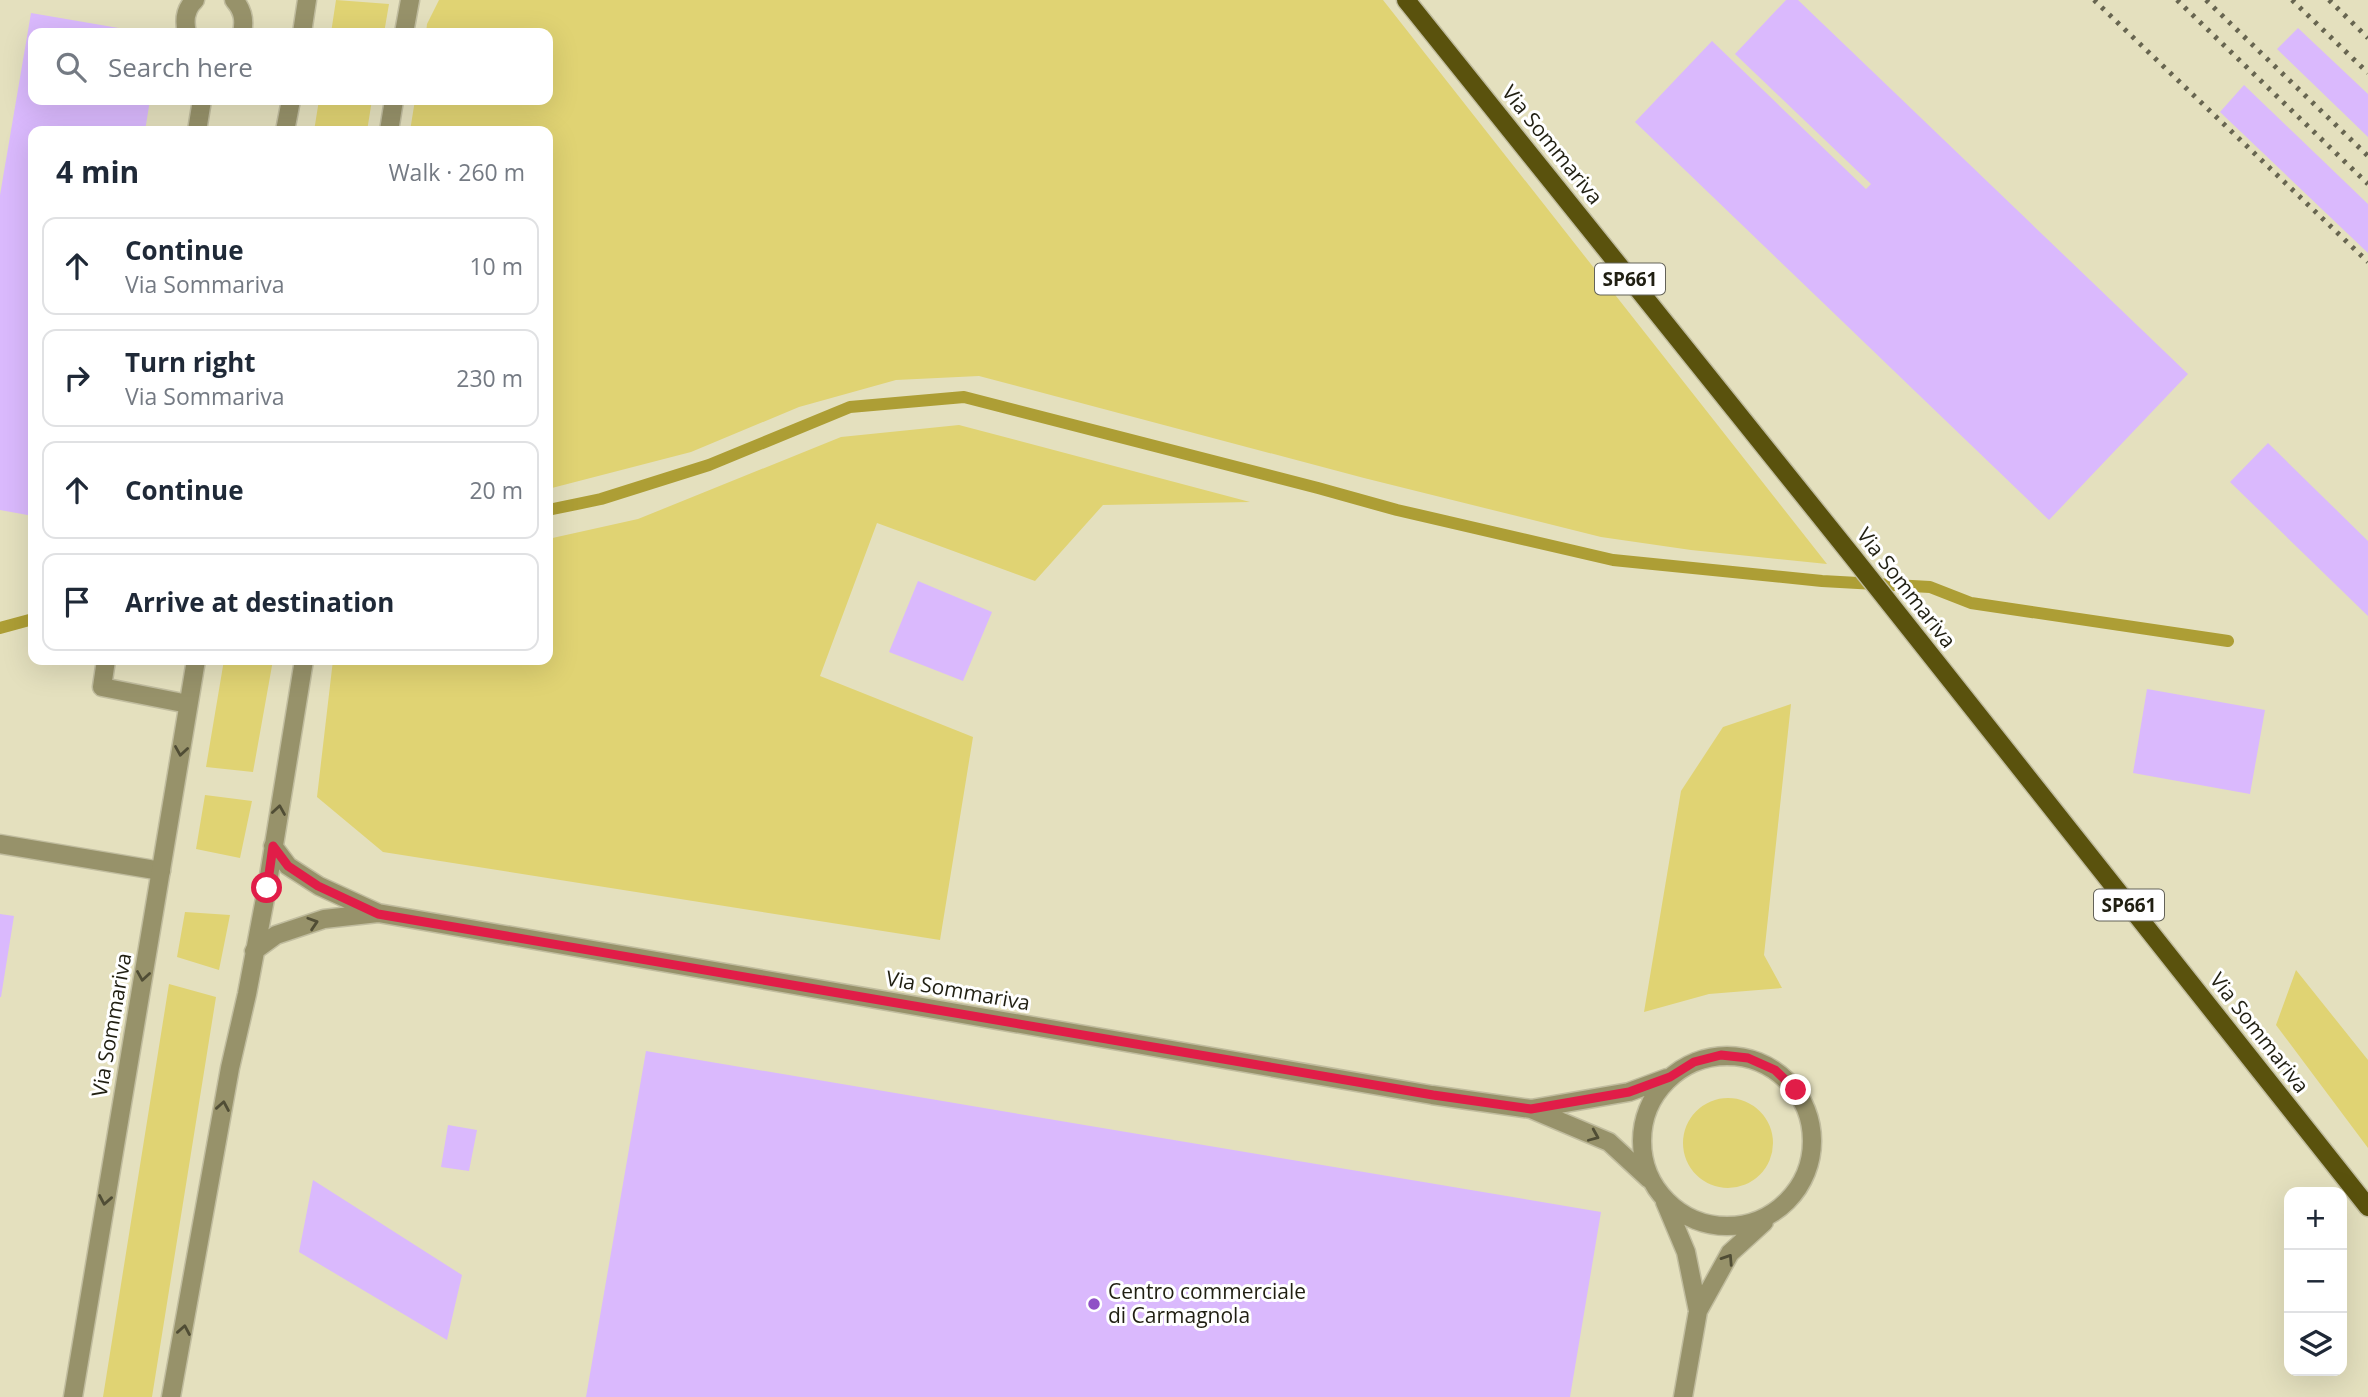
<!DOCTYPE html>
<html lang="en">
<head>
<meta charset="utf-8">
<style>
	:root { --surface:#fff; --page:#f6f6f7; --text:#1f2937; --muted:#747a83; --line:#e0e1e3 }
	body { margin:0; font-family:"Open Sans",sans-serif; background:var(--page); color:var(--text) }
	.controls { position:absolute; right:21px; bottom:21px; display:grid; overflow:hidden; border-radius:14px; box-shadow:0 7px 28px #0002 }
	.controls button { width:63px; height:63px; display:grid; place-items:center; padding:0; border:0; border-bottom:2px solid var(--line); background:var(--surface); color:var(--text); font:35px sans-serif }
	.stop { position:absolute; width:21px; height:21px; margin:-16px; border:5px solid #e11d48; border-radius:50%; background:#fff }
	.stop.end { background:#e11d48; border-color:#fff; box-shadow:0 2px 7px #0008 }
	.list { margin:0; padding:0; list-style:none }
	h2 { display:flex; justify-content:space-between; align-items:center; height:91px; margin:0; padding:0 28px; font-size:30px }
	h2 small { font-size:23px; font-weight:400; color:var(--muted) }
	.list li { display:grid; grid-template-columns:46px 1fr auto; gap:21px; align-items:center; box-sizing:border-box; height:98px; margin:0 14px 14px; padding:0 14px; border:2px solid var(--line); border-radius:14px }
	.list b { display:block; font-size:26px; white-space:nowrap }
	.list p { margin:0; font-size:23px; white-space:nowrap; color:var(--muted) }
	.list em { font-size:23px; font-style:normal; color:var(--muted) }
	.icon { flex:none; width:38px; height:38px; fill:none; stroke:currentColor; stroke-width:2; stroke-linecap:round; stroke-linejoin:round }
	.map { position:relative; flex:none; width:2368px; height:1397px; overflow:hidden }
	.search { position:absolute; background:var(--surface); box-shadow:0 7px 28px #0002; left:28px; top:28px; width:525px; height:77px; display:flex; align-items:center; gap:18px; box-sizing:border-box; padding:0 24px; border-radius:14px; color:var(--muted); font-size:26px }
	.panel { position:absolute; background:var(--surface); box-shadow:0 7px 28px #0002; left:28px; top:126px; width:525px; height:539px; border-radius:14px }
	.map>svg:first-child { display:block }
	.green { fill:#e0d373 }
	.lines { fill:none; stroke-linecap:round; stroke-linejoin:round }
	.stream { stroke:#ad9e35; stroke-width:12 }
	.building { fill:#dab9fd }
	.service-casing { stroke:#c1bd9f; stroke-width:21 }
	.minor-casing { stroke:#c1bd9f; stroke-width:21 }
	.primary-casing { stroke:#c1bd9f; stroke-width:21 }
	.service { stroke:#97926a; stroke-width:18 }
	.minor { stroke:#97926a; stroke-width:18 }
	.primary { stroke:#5a520d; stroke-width:18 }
	.rail { stroke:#676550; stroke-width:5; stroke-dasharray:3.5 7; stroke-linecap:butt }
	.oneway { stroke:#504d35 }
	.route { stroke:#e11d48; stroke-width:9 }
	.poi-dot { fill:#9050c6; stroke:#fff; stroke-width:2.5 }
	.labels { text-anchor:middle; stroke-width:6; stroke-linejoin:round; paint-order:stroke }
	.shield { fill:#fff; stroke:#636259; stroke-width:2 }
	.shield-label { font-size:19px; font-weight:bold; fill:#201f12 }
	.street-label { font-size:21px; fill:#201f12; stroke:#fff }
	.poi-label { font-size:21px; fill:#201f12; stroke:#fff; text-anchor:start }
</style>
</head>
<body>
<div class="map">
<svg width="2368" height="1397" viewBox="0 0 2368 1397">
	<rect width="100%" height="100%" fill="#e4e0be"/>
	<path class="green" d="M336 0 389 4 384 33H331Z
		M439 0H1383L1827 564 1691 550 1601 537 1364 478 979 376 896 380 799 407 691 452 548 489V131H410L415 100H548V33H426L427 24Z
		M319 100H372L367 131H314Z
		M959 425 1250 502 1103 505 1035 581 877 523 820 676 973 737 940 940 383 852 317 797 333 660H548V539L638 519 841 437Z
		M224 660H273L253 772 206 767Z
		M1791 704 1764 955 1782 988 1709 994 1644 1012 1681 791 1723 727Z
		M205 795 252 801 240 858 196 849Z
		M185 912 230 915 219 970 177 957Z
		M2296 970 2368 1060V1148L2276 1025Z
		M169 984 216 997 152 1397H103Z
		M1683 1143a45 45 0 1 1 90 0a45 45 0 1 1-90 0Z"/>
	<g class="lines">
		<path class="stream" d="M548 510 601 499 709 465 850 407 964 397 1318 488 1397 510 1613 560 1822 581 1930 587 1971 603 2228 641
			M0 628 33 619"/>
	</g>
	<path class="building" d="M1786 0H1798L2188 374 2049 520 1635 122 1712 41 1866 189 1871 184 1735 54Z
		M31 13 142 32 33 33V100H150L145 131H33V516L0 510V195Z
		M2298 28 2368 94V137L2277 49Z
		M2244 85 2368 204V253L2220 112Z
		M2268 443 2368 541V616L2230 482Z
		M918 581 992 612 963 681 889 652Z
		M2147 689 2265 710 2250 794 2133 773Z
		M0 914 14 916 1 997H0Z
		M646 1051 1601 1212 1570 1397H586Z
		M448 1125 477 1130 469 1171 441 1167Z
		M313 1180 462 1275 447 1340 299 1252Z"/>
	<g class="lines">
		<g class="service-casing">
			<path id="service" d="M234 0C243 10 245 20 242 33
				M187 33C184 21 185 9 195 0
				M197 131 202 100
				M106 660 102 687 188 704
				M0 844 161 871"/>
		</g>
		<g class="minor-casing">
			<path id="minor" d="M302 33 307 0
				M404 33 410 0
				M285 131 291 100
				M389 131 394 100
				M273 846 288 866 319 886 378 913 1432 1095 1531 1109 1609 1142 1649 1179
				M254 951 276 935 324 919 378 913
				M1642 1141a85 85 0 1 1 170 0a85 85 0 1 1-170 0Z
				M1531 1109 1629 1092 1667 1078
				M1665 1202 1686 1252 1698 1311
				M73 1397 196 660
				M171 1397 230 1068 247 994 267 888 304 660
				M1683 1397 1698 1311 1730 1253 1764 1222"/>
		</g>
		<g class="primary-casing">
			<path id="primary" d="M1406 0 1853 557 2368 1207"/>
		</g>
		<use href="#service" class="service"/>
		<use href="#minor" class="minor"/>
		<use href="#primary" class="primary"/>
		<path class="rail" d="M2094 0 2368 262
			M2177 0 2368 184
			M2206 0 2368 156
			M2292 0 2368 73
			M2329 0 2368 38"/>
	</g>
	<defs><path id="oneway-chevron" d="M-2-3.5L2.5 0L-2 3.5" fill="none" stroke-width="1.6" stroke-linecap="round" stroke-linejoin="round" transform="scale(1.75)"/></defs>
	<g class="oneway">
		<use href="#oneway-chevron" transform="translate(181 751) rotate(99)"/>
		<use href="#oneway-chevron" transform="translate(279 810) rotate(-81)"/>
		<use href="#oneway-chevron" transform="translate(313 923) rotate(-18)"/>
		<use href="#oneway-chevron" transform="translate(143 976) rotate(99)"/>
		<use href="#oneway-chevron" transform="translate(223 1106) rotate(-80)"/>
		<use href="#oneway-chevron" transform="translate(1594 1136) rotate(23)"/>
		<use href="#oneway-chevron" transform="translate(105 1200) rotate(100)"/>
		<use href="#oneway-chevron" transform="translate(1728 1259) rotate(-57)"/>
		<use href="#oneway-chevron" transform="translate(184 1330) rotate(-80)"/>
	</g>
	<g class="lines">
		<path class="route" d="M267 888 273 846 288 866 318 886 378 914 1433 1095 1531 1109 1629 1092 1670 1077 1694 1062 1721 1055 1748 1058 1775 1070 1796 1090"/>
	</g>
	<circle class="poi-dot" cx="1094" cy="1304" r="7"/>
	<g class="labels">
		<g class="shield">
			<rect x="1595" y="263.5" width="70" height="31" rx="5"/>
			<rect x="2094" y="889.5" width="70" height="31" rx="5"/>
		</g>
		<g class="shield-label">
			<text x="1630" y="286">SP661</text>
			<text x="2129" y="912">SP661</text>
		</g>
		<g class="street-label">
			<text transform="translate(1552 145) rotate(51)" y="7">Via Sommariva</text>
			<text transform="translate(1906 588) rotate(52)" y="7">Via Sommariva</text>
			<text transform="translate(958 991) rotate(10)" y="7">Via Sommariva</text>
			<text transform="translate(112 1025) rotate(-80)" y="7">Via Sommariva</text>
			<text transform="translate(2259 1033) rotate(52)" y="7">Via Sommariva</text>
		</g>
		<g class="poi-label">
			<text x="1108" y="1299">Centro commerciale<tspan x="1108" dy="24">di Carmagnola</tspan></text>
		</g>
	</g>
</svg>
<div class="controls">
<button>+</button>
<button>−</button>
<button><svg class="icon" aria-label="layers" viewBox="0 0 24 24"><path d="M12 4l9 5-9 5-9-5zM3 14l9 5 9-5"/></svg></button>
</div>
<div class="stop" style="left:267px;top:888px"></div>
<div class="stop end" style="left:1796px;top:1090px"></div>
<div class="search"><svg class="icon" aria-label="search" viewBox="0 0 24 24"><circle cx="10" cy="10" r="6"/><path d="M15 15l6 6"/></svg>Search here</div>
<section class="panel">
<h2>4 min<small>Walk · 260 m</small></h2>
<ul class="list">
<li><svg class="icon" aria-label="ahead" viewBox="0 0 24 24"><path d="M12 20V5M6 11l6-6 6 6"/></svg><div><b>Continue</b><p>Via Sommariva</p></div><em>10 m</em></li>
<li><svg class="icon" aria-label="right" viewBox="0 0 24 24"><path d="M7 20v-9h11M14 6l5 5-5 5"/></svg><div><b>Turn right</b><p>Via Sommariva</p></div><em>230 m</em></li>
<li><svg class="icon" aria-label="ahead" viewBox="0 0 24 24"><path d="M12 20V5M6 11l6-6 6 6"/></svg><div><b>Continue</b></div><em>20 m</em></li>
<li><svg class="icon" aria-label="arrive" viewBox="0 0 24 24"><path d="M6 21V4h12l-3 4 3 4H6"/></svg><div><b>Arrive at destination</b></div></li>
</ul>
</section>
</div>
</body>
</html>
